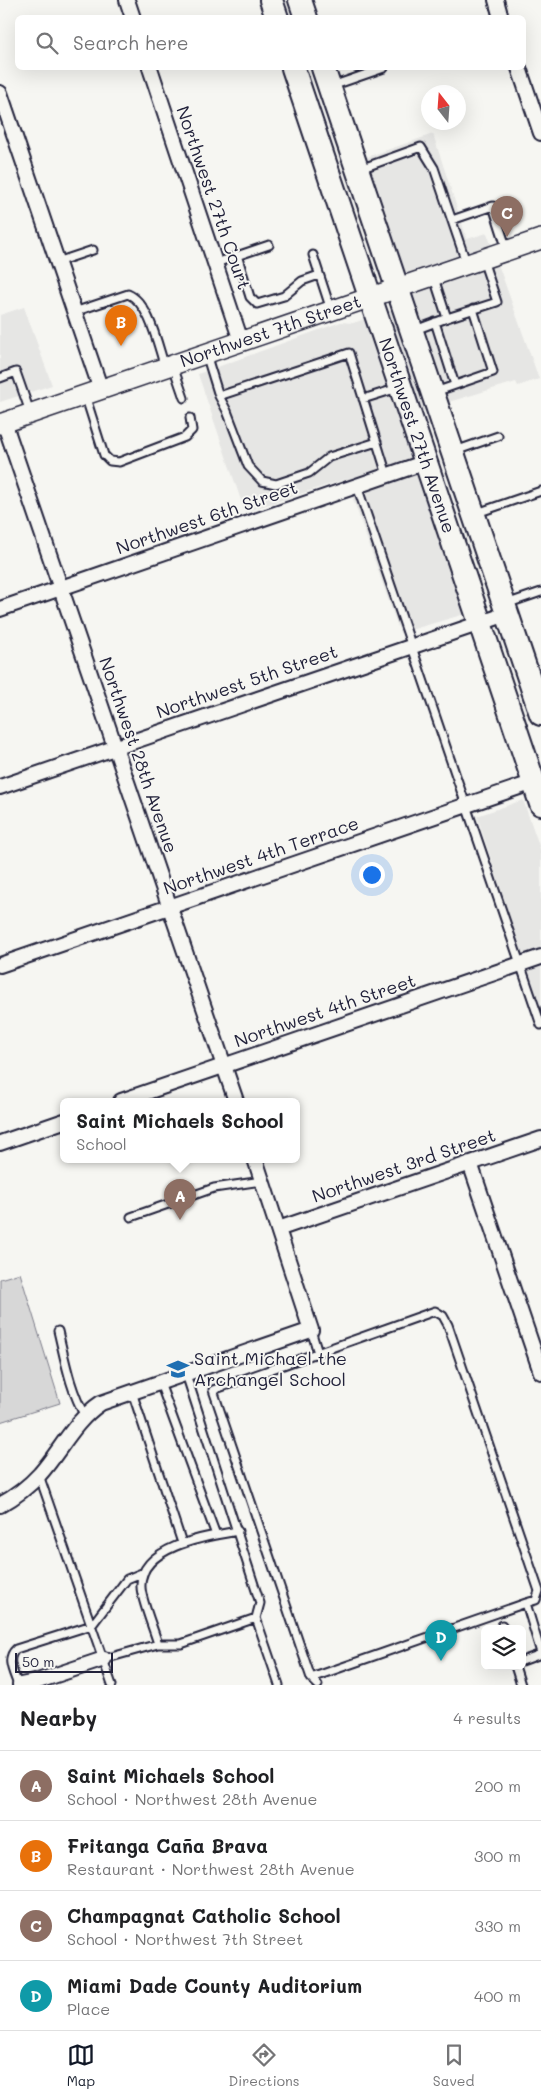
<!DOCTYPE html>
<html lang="en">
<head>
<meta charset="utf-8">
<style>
	:root { --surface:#fff; --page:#f2f2f2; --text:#202124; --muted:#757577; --line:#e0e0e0; --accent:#111827 }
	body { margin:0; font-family:Mali,sans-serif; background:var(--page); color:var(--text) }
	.controls { position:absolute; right:15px; bottom:15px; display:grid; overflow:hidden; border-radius:8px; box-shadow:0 5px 20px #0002 }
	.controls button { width:45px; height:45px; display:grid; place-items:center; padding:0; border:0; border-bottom:1px solid var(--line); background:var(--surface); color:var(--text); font:25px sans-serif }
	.compass { position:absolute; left:421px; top:85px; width:45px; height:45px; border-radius:50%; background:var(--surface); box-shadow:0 5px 20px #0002; rotate:343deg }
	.scale { position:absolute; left:15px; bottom:12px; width:98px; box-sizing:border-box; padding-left:5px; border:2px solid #22223b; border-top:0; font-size:14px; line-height:18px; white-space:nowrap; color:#22223b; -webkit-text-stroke:4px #f6f6f2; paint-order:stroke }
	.you { position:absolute; left:371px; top:874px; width:18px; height:18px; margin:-12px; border:4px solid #fff; border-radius:50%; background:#1a73e8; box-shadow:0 0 0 8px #1a73e833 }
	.badge { display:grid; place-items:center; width:32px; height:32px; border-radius:50%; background:var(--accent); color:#fff; font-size:16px; font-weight:700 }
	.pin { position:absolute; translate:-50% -41px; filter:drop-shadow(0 1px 2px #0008) }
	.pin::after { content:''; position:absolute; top:26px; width:18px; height:15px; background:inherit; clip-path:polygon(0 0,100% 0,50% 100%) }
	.popup { position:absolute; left:60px; top:1098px; width:240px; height:65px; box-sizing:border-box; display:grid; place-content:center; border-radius:8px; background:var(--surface); filter:drop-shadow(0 1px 4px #0005); font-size:16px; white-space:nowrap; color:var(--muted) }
	.popup b { font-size:19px; color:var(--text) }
	.popup::after { content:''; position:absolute; left:50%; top:100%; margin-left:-10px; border:10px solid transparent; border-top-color:var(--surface) }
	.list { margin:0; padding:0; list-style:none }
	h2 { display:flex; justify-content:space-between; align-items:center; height:65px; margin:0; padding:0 20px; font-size:21px }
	h2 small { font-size:16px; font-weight:400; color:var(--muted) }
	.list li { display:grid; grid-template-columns:32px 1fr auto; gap:15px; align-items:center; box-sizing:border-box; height:70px; padding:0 20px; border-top:1px solid var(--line) }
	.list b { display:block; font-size:19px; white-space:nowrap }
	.list p { margin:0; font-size:16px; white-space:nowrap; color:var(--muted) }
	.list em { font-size:16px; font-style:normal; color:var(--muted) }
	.icon { flex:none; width:28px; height:28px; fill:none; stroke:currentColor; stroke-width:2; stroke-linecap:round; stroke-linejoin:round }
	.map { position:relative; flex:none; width:541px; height:1685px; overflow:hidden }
	.search { position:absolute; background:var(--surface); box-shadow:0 5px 20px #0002; left:15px; right:15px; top:15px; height:55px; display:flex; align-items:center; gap:12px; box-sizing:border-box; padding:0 18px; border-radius:8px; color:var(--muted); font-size:19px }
	.sheet { height:345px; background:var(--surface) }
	nav { display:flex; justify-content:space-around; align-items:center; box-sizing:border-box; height:70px; border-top:1px solid var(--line); background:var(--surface); font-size:14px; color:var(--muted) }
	nav a { display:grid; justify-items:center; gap:2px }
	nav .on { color:var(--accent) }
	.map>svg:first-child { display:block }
	.built { fill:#e6e6e4 }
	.green { fill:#d7d7d7; stroke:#7c7c89 }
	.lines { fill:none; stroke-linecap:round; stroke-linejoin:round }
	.service-casing { stroke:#22223b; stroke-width:11 }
	.minor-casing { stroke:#22223b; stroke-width:18 }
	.secondary-casing { stroke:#22223b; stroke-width:22 }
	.trunk-casing { stroke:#22223b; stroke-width:26 }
	.service { stroke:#f6f6f2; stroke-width:7 }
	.minor { stroke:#f6f6f2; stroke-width:14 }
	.secondary { stroke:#f6f6f2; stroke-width:19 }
	.trunk { stroke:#f6f6f2; stroke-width:22 }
	.labels { text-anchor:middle; stroke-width:4; stroke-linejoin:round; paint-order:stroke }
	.street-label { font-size:18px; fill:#22223b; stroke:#f6f6f2 }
	.poi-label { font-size:18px; fill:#22223b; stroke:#f6f6f2; text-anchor:start }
</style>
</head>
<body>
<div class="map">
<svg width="541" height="1685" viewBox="0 0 541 1685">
	<rect width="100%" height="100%" fill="#f6f6f2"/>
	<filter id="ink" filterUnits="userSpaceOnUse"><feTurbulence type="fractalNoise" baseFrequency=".02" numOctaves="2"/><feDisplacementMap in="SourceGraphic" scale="10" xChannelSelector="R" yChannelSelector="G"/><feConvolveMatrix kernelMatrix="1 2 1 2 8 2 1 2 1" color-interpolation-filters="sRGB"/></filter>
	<g filter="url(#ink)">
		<path class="built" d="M433 134 467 239 487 233 539 379 518 386 516 382 452 401 398 420 465 614 400 633 346 479 245 512 198 374 341 322 353 323 415 302 367 157Z
			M24 307 52 385 0 402V315Z
			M523 800 541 851V1013L477 816Z"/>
		<path class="green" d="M20 1273 60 1403 0 1422V1279Z"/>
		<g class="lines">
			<g class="service-casing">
				<path id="service" d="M332 86 384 68
					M360 169 421 147 434 168 466 262
					M452 220 493 206 507 250
					M237 255 250 297 257 304 284 296 302 281 319 275
					M313 255 331 310
					M57 262 93 250
					M216 263 269 245
					M74 312 128 294C150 303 158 347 165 367
					M447 318 497 302 483 260
					M435 322 455 385
					M415 330 447 318 434 278
					M206 354 219 396 349 353 387 475
					M173 366 184 398
					M0 378 16 372 30 412
					M435 392 493 372 473 309
					M85 395 104 455 110 461 119 462 185 437 192 430 190 418
					M219 396 227 411 248 466 262 481 276 484 309 473 329 457 377 442
					M363 399 398 388
					M455 451 498 436
					M357 486 541 1025
					M477 513 541 491
					M506 604 541 592
					M131 1217 214 1188 262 1181
					M311 1330 318 1353
					M58 1331C65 1360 70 1390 85 1416
					M186 1374 260 1603 256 1618 279 1685
					M160 1383 216 1535
					M132 1392 182 1543
					M39 1475 112 1685
					M502 1625 503 1629
					M158 1644C154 1630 141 1599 141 1587 139 1546 208 1536 238 1531
					M104 1659 158 1644H181L256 1618
					M522 1661 541 1654
					M515 1666 521 1685
					M311 1678 526 1603
					M18 1685C14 1673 5 1659 16 1649L92 1625 127 1579 144 1572
					M318 1685 311 1678 213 1390 435 1311 443 1316 448 1325 539 1591 536 1600 526 1603 541 1653"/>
			</g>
			<g class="minor-casing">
				<path id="minor" d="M127 0 133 18
					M496 0 501 18
					M150 68 241 341
					M519 68 541 133
					M0 93 101 390
					M4 422 236 1101
					M0 609 426 462
					M0 787 507 614
					M0 965 534 782
					M121 1101 541 957
					M0 1143 64 1121
					M470 1163 541 1372
					M278 1229 541 1139
					M0 1505C15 1497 29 1486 40 1474 61 1450 74 1421 101 1403L311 1330 255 1159
					M20 1685 35 1682 104 1659"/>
			</g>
			<g class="secondary-casing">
				<g id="secondary">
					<path id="s1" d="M0 424 541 239"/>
				</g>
			</g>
			<g class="trunk-casing">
				<g id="trunk">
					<path d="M271 0 277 18"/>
					<path d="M300 0 306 18"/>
					<path id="s2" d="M293 68 541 804"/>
					<path d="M323 68 541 714"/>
				</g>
			</g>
			<use href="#service" class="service"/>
			<use href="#minor" class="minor"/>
			<use href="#secondary" class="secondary"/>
			<use href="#trunk" class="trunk"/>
		</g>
	</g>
	<defs>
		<g id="school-bare" transform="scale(1.725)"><path d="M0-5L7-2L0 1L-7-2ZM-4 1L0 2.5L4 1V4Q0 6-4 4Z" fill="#1f6fb2" stroke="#f6f6f2" stroke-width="2.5" paint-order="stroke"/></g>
	</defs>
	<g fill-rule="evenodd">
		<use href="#school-bare" x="178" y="1369"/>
	</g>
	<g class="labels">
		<g class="street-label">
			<text transform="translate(213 198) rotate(71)" y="6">Northwest 27th Court</text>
			<text dy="6" stroke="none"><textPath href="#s1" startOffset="286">Northwest 7th Street</textPath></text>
			<text dy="6" stroke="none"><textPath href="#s2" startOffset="388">Northwest 27th Avenue</textPath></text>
			<text transform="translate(207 518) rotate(-19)" y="6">Northwest 6th Street</text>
			<text transform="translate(247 682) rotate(-19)" y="6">Northwest 5th Street</text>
			<text transform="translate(138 755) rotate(71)" y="6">Northwest 28th Avenue</text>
			<text transform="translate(261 856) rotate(-19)" y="6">Northwest 4th Terrace</text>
			<text transform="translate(325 1011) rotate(-19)" y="6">Northwest 4th Street</text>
			<text transform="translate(404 1166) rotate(-19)" y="6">Northwest 3rd Street</text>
		</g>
		<g class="poi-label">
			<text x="194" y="1365">Saint Michael the<tspan x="194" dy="21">Archangel School</tspan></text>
		</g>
	</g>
</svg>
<div class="controls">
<button><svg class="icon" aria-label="layers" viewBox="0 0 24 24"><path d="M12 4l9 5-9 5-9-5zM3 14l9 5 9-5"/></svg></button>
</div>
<svg class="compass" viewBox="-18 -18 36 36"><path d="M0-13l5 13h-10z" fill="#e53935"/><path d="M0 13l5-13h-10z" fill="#757577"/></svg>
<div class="scale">50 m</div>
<div class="you"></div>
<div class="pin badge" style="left:180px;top:1220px;background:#8d6e63">A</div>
<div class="popup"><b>Saint Michaels School</b>School</div>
<div class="pin badge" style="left:121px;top:346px;background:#e8710a">B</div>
<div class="pin badge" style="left:507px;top:237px;background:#8d6e63">C</div>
<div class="pin badge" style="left:441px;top:1661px;background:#0f9aa8">D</div>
<div class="search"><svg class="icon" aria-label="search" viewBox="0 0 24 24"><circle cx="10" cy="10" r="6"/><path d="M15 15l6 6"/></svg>Search here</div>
</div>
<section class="sheet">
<h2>Nearby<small>4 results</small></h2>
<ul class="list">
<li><span class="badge" style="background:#8d6e63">A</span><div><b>Saint Michaels School</b><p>School · Northwest 28th Avenue</p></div><em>200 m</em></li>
<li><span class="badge" style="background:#e8710a">B</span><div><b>Fritanga Caña Brava</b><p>Restaurant · Northwest 28th Avenue</p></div><em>300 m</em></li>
<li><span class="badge" style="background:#8d6e63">C</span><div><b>Champagnat Catholic School</b><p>School · Northwest 7th Street</p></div><em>330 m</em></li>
<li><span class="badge" style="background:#0f9aa8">D</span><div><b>Miami Dade County Auditorium</b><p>Place</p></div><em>400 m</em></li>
</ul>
</section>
<nav>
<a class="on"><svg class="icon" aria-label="map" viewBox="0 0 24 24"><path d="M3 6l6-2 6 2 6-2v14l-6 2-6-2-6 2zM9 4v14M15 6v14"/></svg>Map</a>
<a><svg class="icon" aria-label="directions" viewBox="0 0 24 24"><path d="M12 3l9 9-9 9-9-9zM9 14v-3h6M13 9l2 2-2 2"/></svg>Directions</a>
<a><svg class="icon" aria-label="saved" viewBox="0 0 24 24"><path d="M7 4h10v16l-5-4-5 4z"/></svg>Saved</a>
</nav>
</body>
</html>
